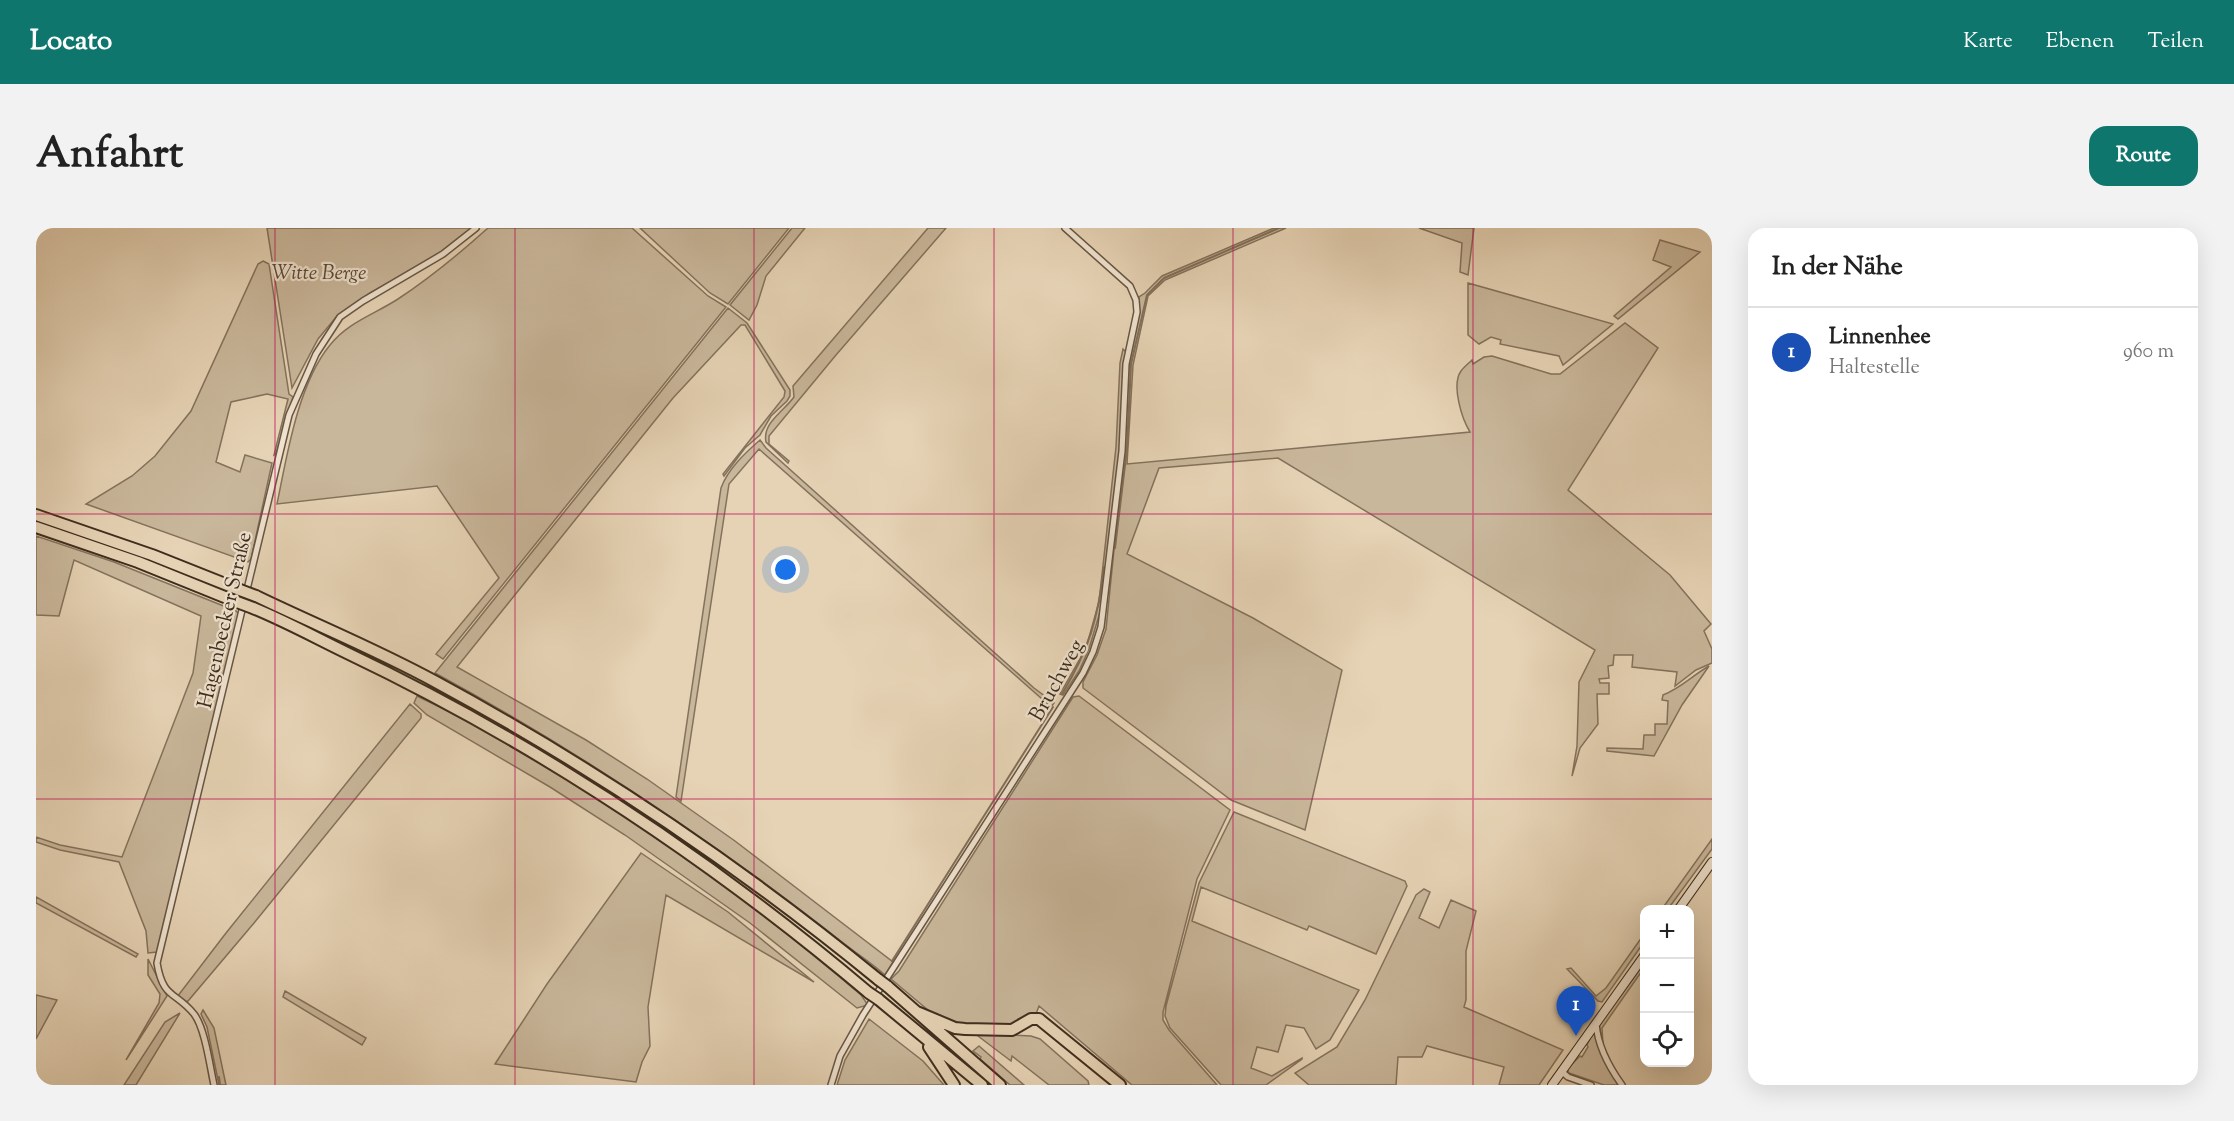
<!DOCTYPE html>
<html lang="de">
<head>
<meta charset="utf-8">
<style>
	:root { --surface:#fff; --page:#f2f2f2; --text:#222; --muted:#767676; --line:#e0e0e0; --accent:#0f766e }
	body { margin:0; font-family:"Sorts Mill Goudy",serif; background:var(--page); color:var(--text) }
	.controls { position:absolute; right:18px; bottom:18px; display:grid; overflow:hidden; border-radius:12px; box-shadow:0 6px 24px #0002 }
	.controls button { width:54px; height:54px; display:grid; place-items:center; padding:0; border:0; border-bottom:2px solid var(--line); background:var(--surface); color:var(--text); font:30px sans-serif }
	.you { position:absolute; left:750px; top:342px; width:21px; height:21px; margin:-15px; border:4px solid #fff; border-radius:50%; background:#1a73e8; box-shadow:0 0 0 9px #1a73e833 }
	.badge { display:grid; place-items:center; width:39px; height:39px; border-radius:50%; background:var(--accent); color:#fff; font-size:20px; font-weight:700 }
	.pin { position:absolute; translate:-50% -50px; filter:drop-shadow(0 2px 3px #0008) }
	.pin::after { content:''; position:absolute; top:32px; width:21px; height:18px; background:inherit; clip-path:polygon(0 0,100% 0,50% 100%) }
	.list { margin:0; padding:0; list-style:none }
	h2 { display:flex; justify-content:space-between; align-items:center; height:78px; margin:0; padding:0 24px; font-size:26px }
	h2 small { font-size:20px; font-weight:400; color:var(--muted) }
	.list li { display:grid; grid-template-columns:39px 1fr auto; gap:18px; align-items:center; box-sizing:border-box; height:90px; padding:0 24px; border-top:2px solid var(--line) }
	.list b { display:block; font-size:22px; white-space:nowrap }
	.list p { margin:0; font-size:20px; white-space:nowrap; color:var(--muted) }
	.list em { font-size:20px; font-style:normal; color:var(--muted) }
	.icon { flex:none; width:33px; height:33px; fill:none; stroke:currentColor; stroke-width:2; stroke-linecap:round; stroke-linejoin:round }
	.map { position:relative; flex:none; width:1676px; height:857px; overflow:hidden; border-radius:18px }
	header { display:flex; align-items:center; gap:36px; box-sizing:border-box; height:84px; padding:0 30px; background:var(--accent); color:#fff }
	header strong { font-size:28px }
	nav { display:flex; gap:33px; margin-inline-start:auto; font-size:21px }
	.intro { display:flex; align-items:center; justify-content:space-between; box-sizing:border-box; height:144px; padding:0 36px }
	h1 { margin:0; font-size:42px }
	.button { padding:15px 27px; border-radius:18px; background:var(--accent); color:#fff; font-size:21px; font-weight:700 }
	main { display:flex; gap:36px; padding:0 36px }
	aside { flex:1; background:var(--surface); border-radius:18px; box-shadow:0 6px 24px #0002 }
	.map>svg:first-child { display:block }
	.green { fill:#c9b79b; stroke:#84725c; stroke-width:1.5 }
	.lines { fill:none; stroke-linecap:round; stroke-linejoin:round }
	.stream { stroke:#816f59; stroke-width:2 }
	.minor-casing { stroke:#685643; stroke-width:8 }
	.secondary-casing { stroke:#3e2d1d; stroke-width:10 }
	.motorway-casing { stroke:#3e2d1d; stroke-width:14 }
	.minor { stroke:#efe2cf; stroke-width:5 }
	.secondary { stroke:#efe2cf; stroke-width:8 }
	.motorway { stroke:#e6d3b5; stroke-width:10 }
	.motorway-bridge-casing { stroke:#3e2d1d; stroke-width:14; stroke-linecap:butt }
	.motorway-bridge { stroke:#e6d3b5; stroke-width:10 }
	.grid { fill:none; stroke:#c2185b; stroke-width:1.5; stroke-opacity:0.55 }
	.labels { text-anchor:middle; stroke-width:4.5; stroke-linejoin:round; paint-order:stroke }
	.park-label { font-size:21px; font-style:italic; fill:#5a4936; stroke:#efe2cf }
	.street-label { font-size:21px; fill:#3e2d1d; stroke:#efe2cf }
</style>
</head>
<body>
<header>
<strong>Locato</strong>
<nav><a>Karte</a><a>Ebenen</a><a>Teilen</a></nav>
</header>
<div class="intro"><h1>Anfahrt</h1><a class="button">Route</a></div>
<main>
<div class="map">
<svg width="1676" height="857" viewBox="0 0 1676 857">
	<rect width="100%" height="100%" fill="#e6d3b5"/>
	<filter id="stains"><feTurbulence type="fractalNoise" baseFrequency=".00333" numOctaves="4"/><feColorMatrix values="0 0 0 0 .2 0 0 0 0 .09 0 0 0 0 .02 0 0 0 .5 -.17"/></filter>
	<radialGradient id="worn" r=".72"><stop offset=".6" stop-color="#630" stop-opacity="0"/><stop offset="1" stop-color="#630" stop-opacity=".3"/></radialGradient>
	<path class="green" d="M231 0H436L405 25 334 65 301 88 282 111 256 160Z
		M452 0H596L672 68 690 79 407 431 400 426 463 350 401 258 241 276C251 227 262 156 294 117 312 94 339 86 362 71 394 50 423 26 452 0Z
		M604 0H753L692 76 674 65Z
		M756 0H769L730 48 721 77 713 92 694 77Z
		M892 0H910L800 127 733 208V216L753 233 752 235 730 214C726 195 748 183 758 169L757 158Z
		M1238 0H1250L1129 52 1112 68 1097 137 1091 236 1434 204C1426 191 1415 157 1425 143 1428 139 1433 135 1436 132L1437 136 1448 129 1456 128 1515 146H1524L1589 95 1622 120 1532 262 1634 347 1675 396 1668 403 1676 421V435L1660 442 1639 458 1641 444 1596 439 1597 427H1578L1577 437 1572 438 1573 450 1563 451 1564 455H1573V466H1561L1562 496 1544 520 1536 548 1541 518 1543 454 1559 422 1242 230 1123 240 1091 326 1217 390 1306 442 1269 602 1195 572 1047 460V454L1061 427 1070 401 1088 222 1093 137 1103 82V69L1109 65 1126 48Z
		M1383 0H1438L1432 47 1424 44 1426 15Z
		M1624 12 1664 24 1582 91 1578 88 1635 39 1617 32Z
		M227 33 233 36 253 166 257 169 240 226 238 227 252 171 231 166 195 174 180 234 204 244 209 227 236 235 215 331 212 334 50 276 96 248 119 228 155 183 222 36Z
		M1432 55 1577 96 1527 137 1523 128 1464 116 1465 112 1455 109 1443 116 1432 107Z
		M692 80 711 95 754 162V168L751 173 735 188 724 207 709 220 688 248 687 246 748 169 749 163 709 97H705L637 170 421 439 550 512 611 551 699 613 857 734 849 747C837 736 823 727 810 717 680 615 544 524 399 445Z
		M1087 121 1090 124 1084 221 1067 374 1053 421 1043 443 1027 467 1024 466 1050 420 1063 374 1080 219 1084 135Z
		M724 212 730 220 998 460 1018 475 1015 479 723 221 693 256 645 573 640 569 685 260C692 241 709 225 724 212Z
		M0 308 78 334 200 383 203 386 121 724 112 725 110 703 83 634 24 622 0 614V609L24 617 86 629 157 445 165 388 38 332 23 388 0 387Z
		M1673 438 1646 477 1618 528 1571 523V520L1607 521 1608 507H1619V496H1631L1632 473 1626 472 1627 467C1645 460 1657 447 1673 438Z
		M381 468C539 543 691 653 825 767L832 777 821 780 714 695 589 607 514 559 391 487 378 475Z
		M1043 468 1194 582 1161 651 1127 784V792L1133 802 1181 857H1096L1003 778 1000 786 979 798 919 796 898 787 855 751 863 743 1037 469Z
		M374 476 385 486V490L218 695 152 773 149 774 141 769 190 705Z
		M1198 584 1369 653 1371 658 1340 726 1273 698 1271 702 1165 659 1156 693 1323 762 1294 812 1280 821 1268 800 1250 797 1242 824 1221 819 1215 840 1236 848 1266 830V831L1230 857H1185L1134 800 1129 788 1130 778 1163 655Z
		M1676 611V621L1632 681H1626Z
		M605 625 692 684 778 754 630 667 612 779 614 818 606 834 600 854 459 836 511 756Z
		M1388 661 1394 664 1383 690 1403 700 1415 672 1440 683 1430 723V772L1428 779 1527 822 1503 857H1463L1468 839 1391 818 1386 829H1362L1360 857H1273L1259 845 1301 819 1329 772 1380 667Z
		M0 669 102 726 100 729 0 675Z
		M1608 706V714L1566 774 1562 773 1531 741 1535 740 1560 768 1570 760Z
		M112 731 131 768 90 832 123 775 124 766 112 747Z
		M1608 733V740L1566 800 1567 817 1563 797Z
		M249 763 330 810 326 817 247 769Z
		M0 767 21 772 0 811Z
		M167 782 178 800 190 857H183L171 799 165 786Z
		M144 785 100 857H88L129 794Z
		M833 791 887 833 908 857H801L809 832Z
		M938 805 995 808 1004 811 1052 853 1053 857H1013L976 828 975 833Z
		M1556 806 1560 807 1583 857H1568L1533 845 1531 841 1544 828 1546 829 1552 819 1551 817Z
		M943 818 988 857H974L944 831 945 829 937 823Z"/>
	<g class="lines">
		<path class="stream" d="M1079 320 1091 221 1095 136 1111 67 1128 50 1243 0
			M1026 466C1053 421 1062 391 1068 339
			M856 733 1017 479
			M183 849 184 857"/>
		<g class="minor-casing">
			<path id="minor" d="M1560 796C1562 819 1573 839 1586 857
				M1525 843 1532 849 1555 857
				M178 857C174 839 169 800 158 786 139 763 127 771 121 735L253 187 280 126 304 89 327 73 407 26 440 0
				M795 857 804 828 827 787 1047 445 1057 424 1065 399 1086 223 1090 136 1101 84 1100 72 1094 58 1029 0"/>
		</g>
		<g class="secondary-casing">
			<path id="secondary" d="M1642 682 1676 634
				M1516 857 1608 728"/>
		</g>
		<g class="motorway-casing">
			<path id="motorway" d="M0 287 116 327 204 362
				M0 299 102 334 201 374
				M220 368C280 397 342 422 400 454 557 539 705 639 843 752
				M217 380C249 393 280 410 311 425 500 515 673 630 833 765
				M851 758 964 857
				M842 771 946 857
				M881 784 919 800 929 801 976 802 995 791H1003L1084 857
				M893 819 918 857"/>
		</g>
		<use href="#minor" class="minor"/>
		<use href="#secondary" class="secondary"/>
		<use href="#motorway" class="motorway"/>
		<g class="motorway-bridge-casing">
			<path id="motorway-bridge" d="M204 362 220 368
				M201 374 217 380
				M843 752 851 758
				M833 765 842 771"/>
		</g>
		<use href="#motorway-bridge" class="motorway-bridge"/>
	</g>
	<path class="grid" d="M239 0V857M479 0V857M718 0V857M958 0V857M1197 0V857M1437 0V857M0 286H1676M0 571H1676"/>
	<g class="labels">
		<g class="park-label">
			<text x="283" y="51">Witte Berge</text>
		</g>
		<g class="street-label">
			<text transform="translate(188 392) rotate(-77)" y="7">Hagenbecker Straße</text>
			<text transform="translate(1020 452) rotate(-61)" y="7">Bruchweg</text>
		</g>
	</g>
	<rect width="100%" height="100%" filter="url(#stains)"/>
	<rect width="100%" height="100%" fill="url(#worn)"/>
</svg>
<div class="controls">
<button>+</button>
<button>−</button>
<button><svg class="icon" aria-label="locate" viewBox="0 0 24 24"><circle cx="12" cy="12" r="6"/><path d="M12 2v4M12 18v4M2 12h4M18 12h4"/></svg></button>
</div>
<div class="you"></div>
<div class="pin badge" style="left:1540px;top:808px;background:#1a4fb4">1</div>
</div>
<aside>
<h2>In der Nähe<small></small></h2>
<ul class="list">
<li><span class="badge" style="background:#1a4fb4">1</span><div><b>Linnenhee</b><p>Haltestelle</p></div><em>960 m</em></li>
</ul>
</aside>
</main>
</body>
</html>
